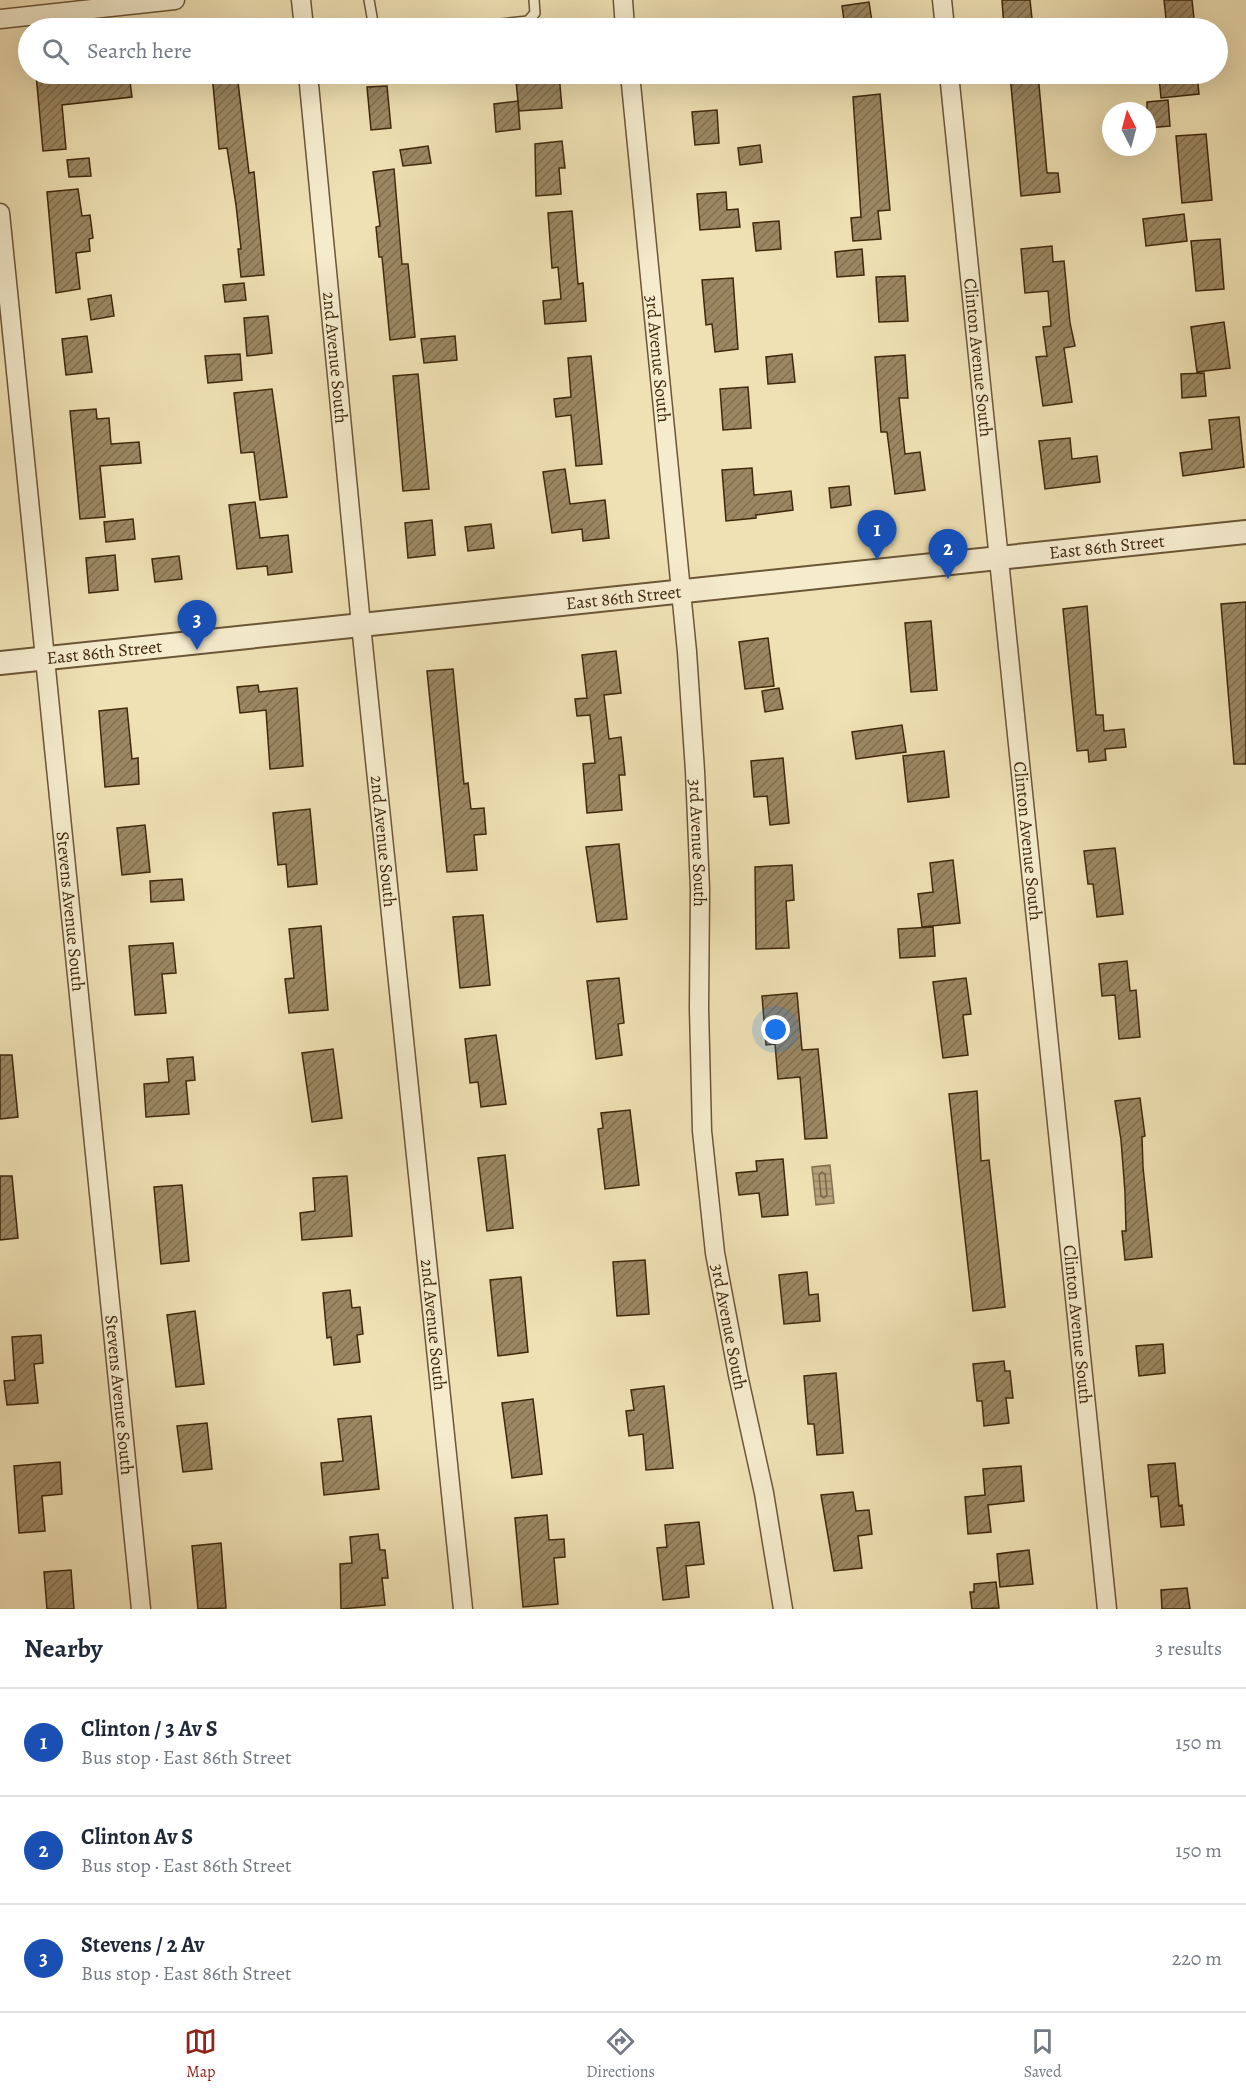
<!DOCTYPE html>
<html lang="en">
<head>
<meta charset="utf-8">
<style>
	:root { --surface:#fff; --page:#f6f6f7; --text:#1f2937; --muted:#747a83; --line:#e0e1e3; --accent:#8f2418 }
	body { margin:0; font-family:Alegreya,serif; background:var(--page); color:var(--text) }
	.compass { position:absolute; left:1102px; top:102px; width:54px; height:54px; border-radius:50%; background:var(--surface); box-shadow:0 6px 24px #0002; rotate:354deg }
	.you { position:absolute; left:776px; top:1030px; width:21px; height:21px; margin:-15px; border:4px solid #fff; border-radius:50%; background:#1a73e8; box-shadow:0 0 0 9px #1a73e833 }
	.badge { display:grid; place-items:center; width:39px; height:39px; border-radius:50%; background:var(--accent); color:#fff; font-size:20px; font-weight:700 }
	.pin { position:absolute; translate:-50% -50px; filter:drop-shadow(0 2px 3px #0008) }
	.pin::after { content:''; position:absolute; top:32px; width:21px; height:18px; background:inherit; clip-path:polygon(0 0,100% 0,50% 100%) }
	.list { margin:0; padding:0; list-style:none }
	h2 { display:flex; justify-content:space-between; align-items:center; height:78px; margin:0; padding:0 24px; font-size:26px }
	h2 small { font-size:20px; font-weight:400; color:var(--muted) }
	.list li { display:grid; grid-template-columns:39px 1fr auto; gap:18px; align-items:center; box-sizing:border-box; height:108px; padding:0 24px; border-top:2px solid var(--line) }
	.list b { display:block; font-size:22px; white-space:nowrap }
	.list p { margin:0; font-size:20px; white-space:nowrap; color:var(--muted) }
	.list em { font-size:20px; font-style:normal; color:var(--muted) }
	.icon { flex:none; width:33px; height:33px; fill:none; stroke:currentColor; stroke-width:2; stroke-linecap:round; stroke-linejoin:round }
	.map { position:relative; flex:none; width:1246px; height:1609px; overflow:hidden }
	.search { position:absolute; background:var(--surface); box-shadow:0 6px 24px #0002; left:18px; right:18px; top:18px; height:66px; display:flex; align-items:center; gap:15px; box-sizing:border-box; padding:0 21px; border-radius:33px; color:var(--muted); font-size:22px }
	.sheet { height:402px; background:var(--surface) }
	nav { display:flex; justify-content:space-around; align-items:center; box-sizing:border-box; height:84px; border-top:2px solid var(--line); background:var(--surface); font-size:16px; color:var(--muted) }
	nav a { display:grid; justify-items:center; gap:3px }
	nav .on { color:var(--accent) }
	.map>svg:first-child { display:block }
	.water { fill:url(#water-rules); stroke:#86714f; stroke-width:1.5 }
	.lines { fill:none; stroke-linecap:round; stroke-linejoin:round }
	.shore { stroke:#7a6544; stroke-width:1.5 }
	.building { fill:url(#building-hatch); stroke:#40280c; stroke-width:1.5 }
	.service-casing { stroke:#6c5636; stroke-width:12 }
	.minor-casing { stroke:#6c5636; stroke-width:21 }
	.tertiary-casing { stroke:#6c5636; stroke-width:26 }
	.service { stroke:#f5ecce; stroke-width:9 }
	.minor { stroke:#f5ecce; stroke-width:18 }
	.tertiary { stroke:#f5ecce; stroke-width:22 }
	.labels { text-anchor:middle; stroke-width:4.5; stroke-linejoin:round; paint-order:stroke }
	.street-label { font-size:18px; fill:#40280c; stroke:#f5ecce }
</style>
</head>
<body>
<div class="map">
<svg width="1246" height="1609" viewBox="0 0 1246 1609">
	<defs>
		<pattern id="water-rules" width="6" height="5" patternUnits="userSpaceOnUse" patternTransform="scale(1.5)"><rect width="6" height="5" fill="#b4a27b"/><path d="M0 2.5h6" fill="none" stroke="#948463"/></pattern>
		<pattern id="building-hatch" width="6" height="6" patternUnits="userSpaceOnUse" patternTransform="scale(1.5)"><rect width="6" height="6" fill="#9b8863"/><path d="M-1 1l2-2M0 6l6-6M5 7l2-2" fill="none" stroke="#806f50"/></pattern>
	</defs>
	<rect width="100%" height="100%" fill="#efe1b4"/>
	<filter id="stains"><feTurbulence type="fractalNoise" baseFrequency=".00333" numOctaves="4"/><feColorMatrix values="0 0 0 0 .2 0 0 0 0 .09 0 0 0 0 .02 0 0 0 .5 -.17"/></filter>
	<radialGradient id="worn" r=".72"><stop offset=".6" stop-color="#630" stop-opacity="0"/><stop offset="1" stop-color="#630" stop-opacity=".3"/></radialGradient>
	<path class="water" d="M830 1165 834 1203 816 1205 812 1167Z"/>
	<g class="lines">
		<path class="shore" d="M822 1172 825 1174 827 1195 824 1198 821 1196 819 1175Z"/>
	</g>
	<path class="building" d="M1002 0H1030L1033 28H1004Z
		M1164 0H1192L1195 28H1167Z
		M869 2 873 28H845L842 6Z
		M36 74H129L132 97 62 105 66 149 43 151Z
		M212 74H237L249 173 254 172 264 275 241 277 238 249H241L236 205 227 148 219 149Z
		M530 74H559L562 108 519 111 516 81 531 79Z
		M1010 74H1038L1047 173H1058L1060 192 1021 196Z
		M1170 74H1197L1199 94 1161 98 1159 77 1170 76Z
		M387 86 391 128 371 130 367 87Z
		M880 94 890 210 878 211 881 239 853 241 851 218 861 217 853 97Z
		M1168 100 1170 126 1147 128V102Z
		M518 101 520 129 496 132 494 104Z
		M717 110 719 143 695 145 692 112Z
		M1206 134 1212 200 1182 203 1176 136Z
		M562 141 565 168H559L561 194 536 196 535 144Z
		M760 145 762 162 740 165 738 148Z
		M428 146 431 163 403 166 400 150Z
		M89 158 91 176 69 177 67 160Z
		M394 169 402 264H408L415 337 390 340 382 257H379L376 227 380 226 373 172Z
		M78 189 82 216 90 215 93 238 89 239 90 251 76 253 80 289 56 293 47 192Z
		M726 192 727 210 738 209 740 227 700 230 697 194Z
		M572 211 578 284 583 283 586 321 545 324 543 301 561 299 558 267 552 268 548 213Z
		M1184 214 1187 241 1146 246 1143 219Z
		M779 221 781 249 756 251 753 223Z
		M1220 239 1224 289 1196 291 1191 241Z
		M1052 246 1053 262 1064 261 1070 323 1075 346 1064 348 1072 402 1043 406 1036 357 1047 356 1043 327 1051 326 1048 291 1025 293 1021 249Z
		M862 249 864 275 837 277 835 252Z
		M905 276 908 321 879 322 876 277Z
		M733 278 738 349 715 352 712 324 706 325 702 280Z
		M244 283 246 300 225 302 223 285Z
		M111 295 114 316 91 320 88 299Z
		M268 316 272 353 247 356 244 318Z
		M1224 322 1230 368 1197 372 1191 327Z
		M87 336 92 372 66 375 62 339Z
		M455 336 457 360 424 363 421 339Z
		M240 354 242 380 208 383 205 356Z
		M792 354 795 382 768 384 766 357Z
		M905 355 908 398H899L905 454 920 452 925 490 895 494 887 432H881L875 357Z
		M591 356 602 464 576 466 571 415 556 417 554 399 571 397 568 358Z
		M1204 373 1206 396 1182 398 1181 374Z
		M418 374 429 489 403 491 393 376Z
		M748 387 751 428 723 430 720 389Z
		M272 389 287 497 260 500 254 452 241 453 234 393Z
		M96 409 97 419 109 418 111 444 139 442 141 463 100 466 105 517 80 519 70 411Z
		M1239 417 1244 467 1183 476 1180 453 1212 449 1209 420Z
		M1070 438 1072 459 1097 456 1100 482 1045 489 1039 441Z
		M752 468 754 495 791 491 793 510 756 515V518L726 521 722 470Z
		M565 469 570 504 605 500 609 538 583 541 582 529 552 533 543 472Z
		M849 486 851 505 831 508 829 488Z
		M255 502 260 538 288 535 292 572 268 575 267 566 237 569 229 505Z
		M133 519 135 539 106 542 104 522Z
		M432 520 435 555 408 558 405 523Z
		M491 524 494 548 468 551 465 527Z
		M115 555 118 590 89 593 86 558Z
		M179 556 182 579 155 582 152 559Z
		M1246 602V764H1234L1221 604Z
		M1087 606 1096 715H1103L1104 731 1124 729 1126 747 1105 749 1106 760 1089 762 1088 750 1077 751 1063 609Z
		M931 621 937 690 911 692 905 623Z
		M768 638 774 686 745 689 739 642Z
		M616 651 621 693 604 695 609 739 621 737 625 775H619L622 810 587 813 583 764 595 763 590 715 577 716 575 699 587 698 582 655Z
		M453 669 464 784 468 783 471 809 484 808 486 834 474 835 477 870 447 872 427 671Z
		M258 685 259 692 297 688 303 766 270 769 266 710 240 713 237 687Z
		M779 688 783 709 765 712 762 691Z
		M127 708 132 759 138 758 139 784 105 787 99 711Z
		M902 725 906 752 856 759 852 732Z
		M944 751 949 797 908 802 903 756Z
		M783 758 789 823 770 825 767 796 754 797 751 761Z
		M310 809 317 884 288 887 286 864 278 865 273 813Z
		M145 825 150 872 122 875 117 828Z
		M619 844 627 919 597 922 586 847Z
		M1115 848 1123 914 1097 917 1093 884H1088L1084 851Z
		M953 860 960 923 922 927 918 894 933 892 930 863Z
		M792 865 794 900 786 901 789 948 756 949 755 867Z
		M182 879 184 900 151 902 150 881Z
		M483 915 490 985 460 988 453 917Z
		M321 926 328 1010 289 1013 285 979 294 978 289 929Z
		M933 927 935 956 900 958 898 929Z
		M173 943 176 973 162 974 166 1013 135 1015 129 946Z
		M1127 961 1130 991 1136 990 1140 1037 1119 1039 1115 995 1102 996 1099 964Z
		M619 978 624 1023 618 1024 622 1055 596 1059 587 981Z
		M966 978 971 1014 963 1015 968 1055 943 1058 933 982Z
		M797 993 802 1050 818 1049 827 1138 805 1139 800 1077 778 1079 775 1044 766 1045 762 996Z
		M496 1035 506 1104 481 1107 478 1082 470 1083 465 1039Z
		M333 1049 342 1118 312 1122 302 1053Z
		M0 1055H12L18 1117 0 1119Z
		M193 1057 195 1080 186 1081 189 1114 146 1117 144 1084 169 1082 167 1059Z
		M977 1091 981 1161 989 1160 1005 1307 973 1311 949 1094Z
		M1140 1098 1145 1136 1142 1137 1143 1167 1152 1257 1125 1260 1122 1231H1126L1125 1192 1121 1140 1115 1101Z
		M630 1110 639 1185 605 1189 598 1129 603 1128 601 1113Z
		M505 1155 513 1228 487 1231 478 1158Z
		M783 1159 788 1215 762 1217 759 1193 739 1195 736 1173 757 1171 756 1161Z
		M0 1176H12L18 1238 0 1240Z
		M347 1176 352 1236 302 1240 300 1213 315 1211 313 1178Z
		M182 1185 189 1261 161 1264 154 1187Z
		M645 1260 649 1314 617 1316 613 1262Z
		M807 1272 809 1295 818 1294 820 1321 784 1324 779 1275Z
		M521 1277 528 1352 498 1356 490 1280Z
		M350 1290 352 1308 360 1307 363 1334 357 1335 360 1362 334 1365 331 1337 327 1338 323 1293Z
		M195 1311 204 1384 176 1387 167 1315Z
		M41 1335 43 1363 34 1364 38 1403 7 1405 4 1381 15 1380 12 1337Z
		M1163 1344 1165 1373 1139 1376 1136 1346Z
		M1004 1361 1005 1371H1010L1013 1398H1006L1009 1423 984 1426 982 1401H977L973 1364Z
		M836 1373 843 1453 817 1455 814 1424H808L804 1376Z
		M664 1386 673 1468 646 1470 643 1434 629 1436 626 1411 634 1410 631 1390Z
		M533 1399 542 1474 512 1478 502 1403Z
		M371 1416 379 1489 324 1495 321 1463 343 1461 338 1419Z
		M207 1423 212 1469 183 1472 177 1426Z
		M60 1462 62 1494 42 1496 45 1531 19 1533 14 1466Z
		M1175 1463 1179 1506 1182 1505 1184 1525 1161 1527 1158 1496 1151 1497 1148 1465Z
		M1021 1466 1024 1501 988 1505 991 1532 968 1534 965 1497 985 1495 983 1469Z
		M853 1492 856 1511 869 1510 872 1534 858 1536 862 1568 834 1571 821 1495Z
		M547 1515 549 1540 564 1539 565 1557 554 1558 558 1604 523 1607 515 1518Z
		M699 1522 704 1564 686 1566 689 1597 663 1600 657 1548 667 1547 665 1525Z
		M378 1534 380 1550H385L388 1578H382L385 1605 341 1609 340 1564 352 1563 350 1537Z
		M221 1543 226 1608 198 1609 192 1546Z
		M1029 1550 1033 1584 1000 1587 997 1554Z
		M71 1570 74 1609H47L44 1572Z
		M996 1582 999 1608 972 1609 970 1592H974V1584Z
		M1187 1588 1190 1609H1162L1161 1590Z"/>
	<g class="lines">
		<g class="service-casing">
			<path id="service" d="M369 0 374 28
				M462 28 528 21 535 13 534 0"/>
		</g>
		<g class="minor-casing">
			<g id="minor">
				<path d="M301 0 304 28"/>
				<path d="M623 0 625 28"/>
				<path d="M942 0 945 28"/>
				<path d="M0 19 175 0"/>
				<path id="s1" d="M308 74 361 625 463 1609"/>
				<path id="s2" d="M630 74 687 652 695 771 700 889 699 1008 702 1131 715 1253 738 1375 764 1493 783 1609"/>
				<path id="s3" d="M949 74 1107 1609"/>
				<path id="s4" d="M0 213 141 1609"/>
			</g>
		</g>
		<g class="tertiary-casing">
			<g id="tertiary">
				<path id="s5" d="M0 663 1246 532"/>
			</g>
		</g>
		<use href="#service" class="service"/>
		<use href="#minor" class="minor"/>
		<use href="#tertiary" class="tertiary"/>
	</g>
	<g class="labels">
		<g class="street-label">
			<text dy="6" stroke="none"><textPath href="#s1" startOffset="285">2nd Avenue South</textPath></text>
			<text dy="6" stroke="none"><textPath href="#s3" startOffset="285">Clinton Avenue South</textPath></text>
			<text dy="6" stroke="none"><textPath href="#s2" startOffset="286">3rd Avenue South</textPath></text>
			<text dy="6" stroke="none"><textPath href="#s5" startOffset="1113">East 86th Street</textPath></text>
			<text dy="6" stroke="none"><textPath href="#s5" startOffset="627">East 86th Street</textPath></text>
			<text dy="6" stroke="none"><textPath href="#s5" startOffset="105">East 86th Street</textPath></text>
			<text dy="6" stroke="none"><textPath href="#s1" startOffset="771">2nd Avenue South</textPath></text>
			<text dy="6" stroke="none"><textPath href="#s3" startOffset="771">Clinton Avenue South</textPath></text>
			<text dy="6" stroke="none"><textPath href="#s2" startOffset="772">3rd Avenue South</textPath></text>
			<text dy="6" stroke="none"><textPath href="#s4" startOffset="702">Stevens Avenue South</textPath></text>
			<text dy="6" stroke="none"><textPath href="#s1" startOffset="1257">2nd Avenue South</textPath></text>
			<text dy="6" stroke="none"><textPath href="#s3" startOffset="1257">Clinton Avenue South</textPath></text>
			<text dy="6" stroke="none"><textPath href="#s2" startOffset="1258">3rd Avenue South</textPath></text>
			<text dy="6" stroke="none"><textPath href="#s4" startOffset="1188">Stevens Avenue South</textPath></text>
		</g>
	</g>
	<rect width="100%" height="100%" filter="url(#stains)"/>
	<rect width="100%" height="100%" fill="url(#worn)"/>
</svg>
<svg class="compass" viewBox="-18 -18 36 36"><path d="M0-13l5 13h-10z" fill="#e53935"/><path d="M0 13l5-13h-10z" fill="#747a83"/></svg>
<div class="you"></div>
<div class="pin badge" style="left:877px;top:560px;background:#1a4fb4">1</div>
<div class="pin badge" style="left:948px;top:579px;background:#1a4fb4">2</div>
<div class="pin badge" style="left:197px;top:650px;background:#1a4fb4">3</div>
<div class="search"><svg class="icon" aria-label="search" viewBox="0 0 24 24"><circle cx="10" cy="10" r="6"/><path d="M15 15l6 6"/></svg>Search here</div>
</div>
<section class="sheet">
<h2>Nearby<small>3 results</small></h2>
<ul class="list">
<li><span class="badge" style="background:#1a4fb4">1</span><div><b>Clinton / 3 Av S</b><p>Bus stop · East 86th Street</p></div><em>150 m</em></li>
<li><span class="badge" style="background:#1a4fb4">2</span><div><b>Clinton Av S</b><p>Bus stop · East 86th Street</p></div><em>150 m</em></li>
<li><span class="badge" style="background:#1a4fb4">3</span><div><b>Stevens / 2 Av</b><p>Bus stop · East 86th Street</p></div><em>220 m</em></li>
</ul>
</section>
<nav>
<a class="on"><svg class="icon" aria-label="map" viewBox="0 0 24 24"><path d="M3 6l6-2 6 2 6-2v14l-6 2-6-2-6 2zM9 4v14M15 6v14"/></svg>Map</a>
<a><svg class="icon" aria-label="directions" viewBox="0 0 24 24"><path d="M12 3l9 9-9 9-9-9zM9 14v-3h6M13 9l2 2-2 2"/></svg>Directions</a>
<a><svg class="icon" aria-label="saved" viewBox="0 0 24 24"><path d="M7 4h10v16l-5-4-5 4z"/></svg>Saved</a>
</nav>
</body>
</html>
